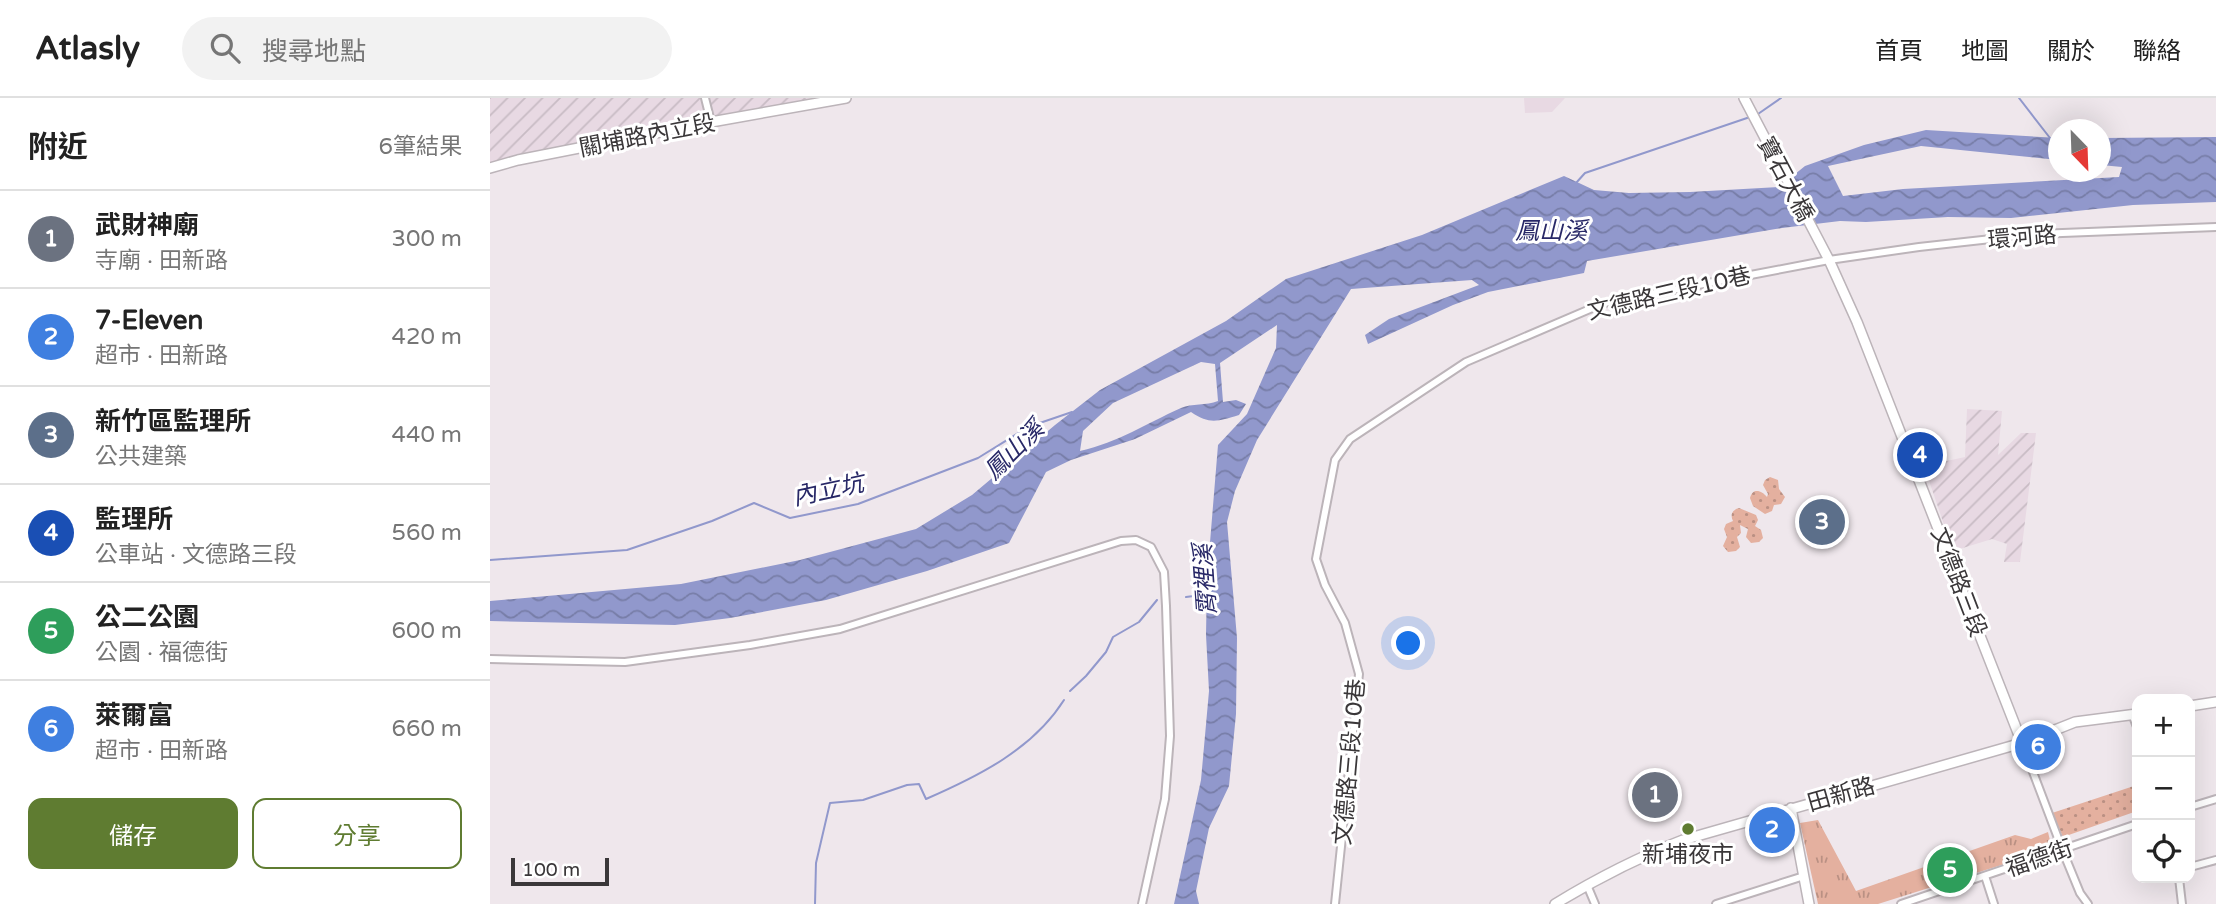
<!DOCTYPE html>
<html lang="zh-TW">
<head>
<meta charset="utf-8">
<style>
	:root { --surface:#fff; --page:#f2f2f2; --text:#222; --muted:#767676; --line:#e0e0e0; --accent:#5f7c31 }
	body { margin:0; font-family:"Varela Round","Noto Sans TC",sans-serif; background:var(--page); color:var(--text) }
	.controls { position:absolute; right:21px; bottom:21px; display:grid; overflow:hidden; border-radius:14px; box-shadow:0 7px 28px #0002 }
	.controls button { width:63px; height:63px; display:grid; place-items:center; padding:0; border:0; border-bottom:2px solid var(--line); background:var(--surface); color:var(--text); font:35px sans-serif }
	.compass { position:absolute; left:1558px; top:21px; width:63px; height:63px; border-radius:50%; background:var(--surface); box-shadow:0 7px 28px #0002; rotate:157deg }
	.scale { position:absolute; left:21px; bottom:18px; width:98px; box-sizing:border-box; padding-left:7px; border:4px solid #3a3739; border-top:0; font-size:19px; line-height:24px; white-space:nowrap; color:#3a3739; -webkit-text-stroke:5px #fff; paint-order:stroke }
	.you { position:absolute; left:919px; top:546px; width:24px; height:24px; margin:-18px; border:5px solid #fff; border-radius:50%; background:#1a73e8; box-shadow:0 0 0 10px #1a73e833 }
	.badge { display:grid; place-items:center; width:46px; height:46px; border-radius:50%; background:var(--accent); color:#fff; font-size:23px; font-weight:700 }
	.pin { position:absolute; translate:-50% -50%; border:4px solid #fff; box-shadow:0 2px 7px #0006 }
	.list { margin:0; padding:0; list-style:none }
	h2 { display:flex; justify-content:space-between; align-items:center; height:91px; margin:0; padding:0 28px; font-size:30px }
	h2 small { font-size:23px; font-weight:400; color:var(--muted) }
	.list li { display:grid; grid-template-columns:46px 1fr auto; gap:21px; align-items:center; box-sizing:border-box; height:98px; padding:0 28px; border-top:2px solid var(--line) }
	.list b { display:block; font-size:26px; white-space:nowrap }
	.list p { margin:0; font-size:23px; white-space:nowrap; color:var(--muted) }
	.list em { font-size:23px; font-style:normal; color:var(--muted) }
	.actions { display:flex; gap:14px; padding:21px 28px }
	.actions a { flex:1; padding:16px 0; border:2px solid var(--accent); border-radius:14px; text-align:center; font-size:24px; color:var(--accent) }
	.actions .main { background:var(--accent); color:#fff }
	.icon { flex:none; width:38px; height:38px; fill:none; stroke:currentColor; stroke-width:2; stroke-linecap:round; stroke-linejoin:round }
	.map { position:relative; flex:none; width:1726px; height:806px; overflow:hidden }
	header { display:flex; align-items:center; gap:42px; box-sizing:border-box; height:98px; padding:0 35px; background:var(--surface); border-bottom:2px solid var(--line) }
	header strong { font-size:33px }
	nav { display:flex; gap:38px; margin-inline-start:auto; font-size:24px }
	.search { width:490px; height:63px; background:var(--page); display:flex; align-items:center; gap:18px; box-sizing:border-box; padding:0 24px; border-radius:38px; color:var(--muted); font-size:26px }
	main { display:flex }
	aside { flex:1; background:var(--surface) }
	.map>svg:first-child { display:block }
	.built { fill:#e8d9e3 }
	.industrial { fill:url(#industrial-furrows) }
	.grass { fill:url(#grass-dots) }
	.park { fill:url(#park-tufts) }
	.water { fill:url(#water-waves); fill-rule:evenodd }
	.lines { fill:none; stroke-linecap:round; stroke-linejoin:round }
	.stream { stroke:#9198cc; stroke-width:2 }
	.street-casing { stroke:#bcb4b9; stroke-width:10 }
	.secondary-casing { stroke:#bcb4b9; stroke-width:12 }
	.street { stroke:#fff; stroke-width:6 }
	.secondary { stroke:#fff; stroke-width:9 }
	.poi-dot { fill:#5f7c31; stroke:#fff; stroke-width:2.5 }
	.labels { text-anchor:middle; stroke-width:6; stroke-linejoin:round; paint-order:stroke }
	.street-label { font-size:23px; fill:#3a3739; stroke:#fff }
	.poi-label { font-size:23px; fill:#3a3739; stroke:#fff }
	.water-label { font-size:24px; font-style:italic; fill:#282867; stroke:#fff }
</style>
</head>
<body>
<header>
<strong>Atlasly</strong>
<div class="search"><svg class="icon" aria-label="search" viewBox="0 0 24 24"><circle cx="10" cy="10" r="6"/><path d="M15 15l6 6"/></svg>搜尋地點</div>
<nav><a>首頁</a><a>地圖</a><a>關於</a><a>聯絡</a></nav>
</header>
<main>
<aside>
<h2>附近<small>6筆結果</small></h2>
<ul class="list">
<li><span class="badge" style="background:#6b7280">1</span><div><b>武財神廟</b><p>寺廟 · 田新路</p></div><em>300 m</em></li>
<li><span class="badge" style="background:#3f7fe0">2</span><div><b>7-Eleven</b><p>超市 · 田新路</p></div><em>420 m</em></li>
<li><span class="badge" style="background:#5c6f8a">3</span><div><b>新竹區監理所</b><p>公共建築</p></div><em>440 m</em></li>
<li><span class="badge" style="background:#1a4fb4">4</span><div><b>監理所</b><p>公車站 · 文德路三段</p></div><em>560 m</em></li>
<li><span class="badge" style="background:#2e9e5b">5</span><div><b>公二公園</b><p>公園 · 福德街</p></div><em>600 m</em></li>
<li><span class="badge" style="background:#3f7fe0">6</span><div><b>萊爾富</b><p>超市 · 田新路</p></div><em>660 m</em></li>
</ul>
<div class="actions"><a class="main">儲存</a><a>分享</a></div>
</aside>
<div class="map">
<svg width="1726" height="806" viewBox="0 0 1726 806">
	<defs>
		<pattern id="industrial-furrows" width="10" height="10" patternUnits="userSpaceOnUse" patternTransform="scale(1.75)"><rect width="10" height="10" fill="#e8d9e3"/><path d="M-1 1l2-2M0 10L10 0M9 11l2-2" fill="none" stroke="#c8bbc4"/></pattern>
		<pattern id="grass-dots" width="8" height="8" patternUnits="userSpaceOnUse" patternTransform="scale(1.75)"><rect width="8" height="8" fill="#e4b09f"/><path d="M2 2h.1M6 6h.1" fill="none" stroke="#ba9083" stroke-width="1.8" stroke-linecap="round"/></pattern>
		<pattern id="park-tufts" width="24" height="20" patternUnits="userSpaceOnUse" patternTransform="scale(1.75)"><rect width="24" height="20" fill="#e4b09f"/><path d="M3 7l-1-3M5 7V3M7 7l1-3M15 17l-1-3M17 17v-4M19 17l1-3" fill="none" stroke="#ba9083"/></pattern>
		<pattern id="water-waves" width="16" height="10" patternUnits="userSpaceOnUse" patternTransform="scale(1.75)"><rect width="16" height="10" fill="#9198cc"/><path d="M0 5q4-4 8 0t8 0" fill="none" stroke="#777da7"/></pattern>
	</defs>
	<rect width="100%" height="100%" fill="#efe7ec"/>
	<path class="built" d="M1034 0H1075L1062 14 1035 15Z"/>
	<path class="industrial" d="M0 0H360L0 71Z
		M1477 311 1512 313 1508 357 1531 335H1546L1530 464H1514L1517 446 1502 441 1463 453 1434 368 1475 359Z"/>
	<path class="grass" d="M1280 379 1288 382 1289 391 1295 399 1291 406 1284 407 1282 413 1275 416 1263 408 1260 400C1263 389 1272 393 1277 399L1278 396 1273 387 1275 382Z
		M1249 410 1266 417 1268 422 1265 428 1271 432 1273 440 1269 444 1261 445 1256 439 1258 431 1250 427 1251 435 1247 439 1250 449 1246 453 1238 454 1233 448 1237 439 1234 431 1236 426 1243 423C1240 417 1242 412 1249 410Z
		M1647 687V713L1573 739 1562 715Z"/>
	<path class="park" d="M1328 722 1366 793 1525 737 1541 741 1558 734 1562 751 1388 806H1328L1310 725Z"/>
	<path class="water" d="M1436 32 1568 40V62L1431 48 1338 68 1353 98 1413 91 1629 79 1632 69 1611 67V40L1726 39V104L1643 107 1521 120 1458 119 1376 124 1350 123 1292 130 1097 163 1094 175 998 194 963 207 878 246 875 237 899 221 989 187 982 182 861 191 767 342 745 393 737 424 747 540 746 616 739 688 719 730 706 793 709 806H684L711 682 719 593 716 537 717 481 728 347 757 316 786 250 787 227 730 265 733 304 746 302 756 306 749 317C728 323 720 327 701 314L645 341 581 362 556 374 519 445 437 473 336 502 240 520 185 527 0 523V503L191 486 310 462 426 431 482 397 565 327 610 292 736 223 796 181 932 137 1074 78 1104 92 1139 95 1200 94 1289 89 1315 68 1374 47ZM711 264 725 266 728 303C716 308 702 305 691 310 655 326 629 344 590 353L593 333 623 305Z"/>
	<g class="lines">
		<path class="stream" d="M1529 0 1560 40
			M1268 16 1291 0
			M1086 85 1095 75 1260 19
			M0 462 137 452 222 423 264 405 300 420 368 406 488 360 538 329 582 314
			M696 499 719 496
			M580 593 596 578 616 554 623 539 649 524 667 502
			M325 806 326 765 340 705 373 702 417 687 429 686 436 701C489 678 543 651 574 602"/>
		<g class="street-casing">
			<path id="street" d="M215 0 221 24
				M0 561 135 564 260 547 350 531 631 443 646 442 661 449 674 474 676 508 680 638 675 701 652 806
				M1642 616 1647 629
				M1532 645 1574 756 1590 795 1598 806
				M1700 709 1726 701
				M1700 769 1726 762
				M1495 778 1504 806
				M1689 780 1692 806
				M1097 787 1105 806
				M845 806 869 576 855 525 835 487 826 461 845 362 860 341 976 264 1114 205 1339 162 1429 149 1547 136 1726 129
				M1226 806 1314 778
				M1411 806 1647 726"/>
		</g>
		<g class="secondary-casing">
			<path id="secondary" d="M1254 0 1339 162 1367 224 1532 645
				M0 70 28 62 221 24 356 0
				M1700 608 1726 604
				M1301 710 1319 806
				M1065 806C1106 781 1149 759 1193 742L1532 645 1585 624 1647 616"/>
		</g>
		<use href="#street" class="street"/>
		<use href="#secondary" class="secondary"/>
	</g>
	<circle class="poi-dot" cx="1198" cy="731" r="7"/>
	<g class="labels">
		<g class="street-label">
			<text transform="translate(157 37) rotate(-11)" y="8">關埔路內立段</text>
			<text transform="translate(1296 81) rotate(62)" y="8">寶石大橋</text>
			<text transform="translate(1532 139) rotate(-5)" y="8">環河路</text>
			<text transform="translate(1179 195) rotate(-13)" y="8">文德路三段10巷</text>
			<text transform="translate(1469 484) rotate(69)" y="8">文德路三段</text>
			<text transform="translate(859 664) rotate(-85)" y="8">文德路三段10巷</text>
			<text transform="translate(1351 696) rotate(-16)" y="8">田新路</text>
			<text transform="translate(1549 760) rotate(-19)" y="8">福德街</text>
		</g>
		<g class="poi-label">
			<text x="1198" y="764">新埔夜市</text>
		</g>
		<g class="water-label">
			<text x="1061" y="141">鳳山溪</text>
			<text transform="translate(524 352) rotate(-45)" y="8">鳳山溪</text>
			<text transform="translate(338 392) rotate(-12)" y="8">內立坑</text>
			<text transform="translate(715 482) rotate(-94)" y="8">霄裡溪</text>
		</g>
	</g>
</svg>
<div class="controls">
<button>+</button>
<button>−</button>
<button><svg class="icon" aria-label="locate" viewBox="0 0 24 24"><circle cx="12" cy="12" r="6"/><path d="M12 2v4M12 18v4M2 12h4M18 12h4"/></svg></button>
</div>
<svg class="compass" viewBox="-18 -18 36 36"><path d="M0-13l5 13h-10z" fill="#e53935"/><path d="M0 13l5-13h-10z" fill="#767676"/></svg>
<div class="scale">100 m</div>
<div class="you"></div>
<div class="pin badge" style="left:1165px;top:697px;background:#6b7280">1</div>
<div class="pin badge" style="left:1282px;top:732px;background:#3f7fe0">2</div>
<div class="pin badge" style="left:1332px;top:424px;background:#5c6f8a">3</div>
<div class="pin badge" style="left:1430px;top:357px;background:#1a4fb4">4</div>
<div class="pin badge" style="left:1460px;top:772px;background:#2e9e5b">5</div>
<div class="pin badge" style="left:1548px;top:649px;background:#3f7fe0">6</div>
</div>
</main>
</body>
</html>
